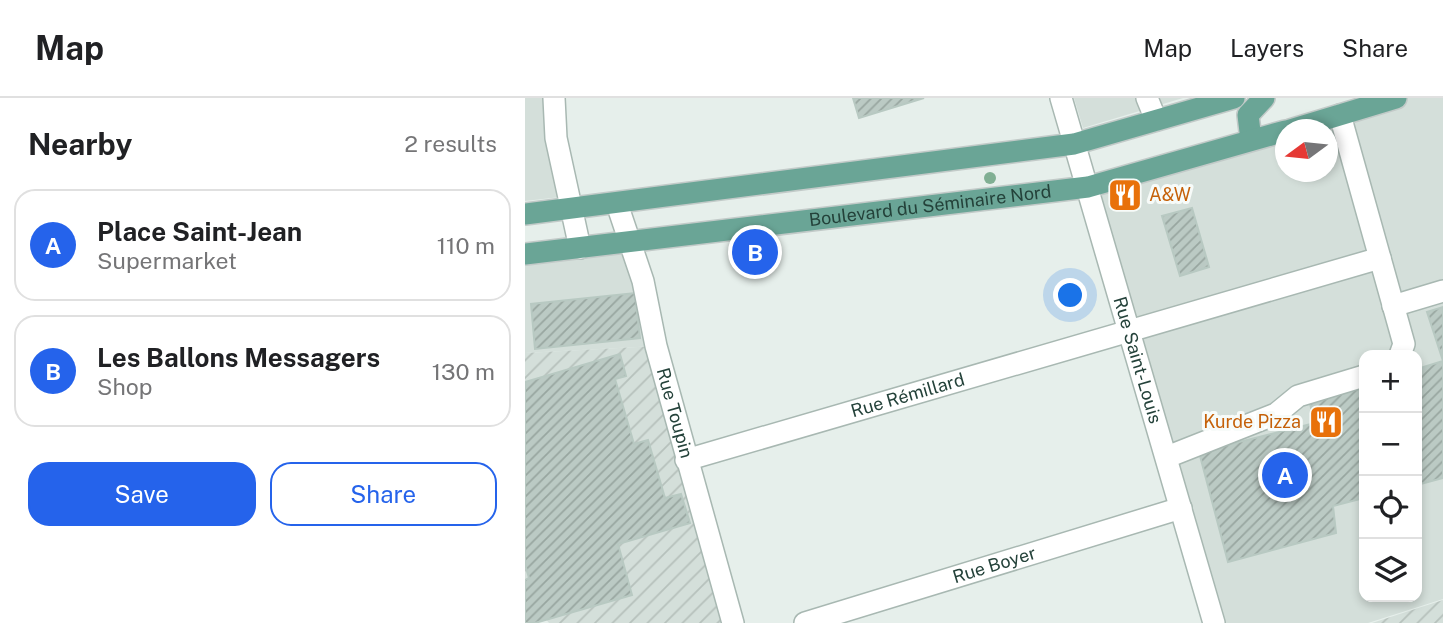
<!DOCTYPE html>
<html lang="en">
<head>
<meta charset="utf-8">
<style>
	:root { --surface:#fff; --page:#f6f6f6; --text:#202124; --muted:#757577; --line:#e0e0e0; --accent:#2563eb }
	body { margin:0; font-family:"Public Sans",sans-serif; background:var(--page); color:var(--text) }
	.controls { position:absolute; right:21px; bottom:21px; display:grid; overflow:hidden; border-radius:14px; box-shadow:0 4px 10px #0003 }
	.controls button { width:63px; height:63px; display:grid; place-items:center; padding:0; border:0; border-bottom:2px solid var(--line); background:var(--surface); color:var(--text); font:35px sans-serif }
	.compass { position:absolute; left:750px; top:21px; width:63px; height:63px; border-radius:50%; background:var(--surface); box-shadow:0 4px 10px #0003; rotate:255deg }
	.you { position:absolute; left:546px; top:198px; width:24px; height:24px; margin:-18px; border:5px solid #fff; border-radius:50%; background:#1a73e8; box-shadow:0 0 0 10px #1a73e833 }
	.badge { display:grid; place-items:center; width:46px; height:46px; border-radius:50%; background:var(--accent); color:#fff; font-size:23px; font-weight:700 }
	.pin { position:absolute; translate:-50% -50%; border:4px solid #fff; box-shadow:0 2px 7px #0006 }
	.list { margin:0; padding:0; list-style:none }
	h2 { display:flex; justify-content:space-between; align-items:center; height:91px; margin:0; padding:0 28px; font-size:30px }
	h2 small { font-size:23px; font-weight:400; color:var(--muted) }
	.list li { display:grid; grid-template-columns:46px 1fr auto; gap:21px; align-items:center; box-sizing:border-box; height:112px; margin:0 14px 14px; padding:0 14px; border:2px solid var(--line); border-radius:21px }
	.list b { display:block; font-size:26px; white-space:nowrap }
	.list p { margin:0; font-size:23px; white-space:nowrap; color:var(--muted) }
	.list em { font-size:23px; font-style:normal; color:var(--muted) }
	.actions { display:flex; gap:14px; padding:21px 28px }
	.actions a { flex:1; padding:16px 0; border:2px solid var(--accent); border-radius:21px; text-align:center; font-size:24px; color:var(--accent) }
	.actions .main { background:var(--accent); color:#fff }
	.icon { flex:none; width:38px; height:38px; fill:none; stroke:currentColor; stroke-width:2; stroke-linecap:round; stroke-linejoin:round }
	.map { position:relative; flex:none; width:918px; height:525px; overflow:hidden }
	header { display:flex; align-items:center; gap:42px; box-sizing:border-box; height:98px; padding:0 35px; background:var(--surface); border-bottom:2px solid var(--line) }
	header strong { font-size:33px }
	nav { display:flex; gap:38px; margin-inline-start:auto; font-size:24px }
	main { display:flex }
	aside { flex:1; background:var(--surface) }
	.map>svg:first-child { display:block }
	.built { fill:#d4dfda; fill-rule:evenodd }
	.industrial { fill:url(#industrial-furrows) }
	.building { fill:url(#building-hatch); stroke:#b8c9c2; stroke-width:2 }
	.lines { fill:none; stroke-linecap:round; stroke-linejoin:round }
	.minor-casing { stroke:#a8b8b2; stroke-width:24 }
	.major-casing { stroke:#c2cac8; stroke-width:24 }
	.minor { stroke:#fff; stroke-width:21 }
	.major { stroke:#6aa596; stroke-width:21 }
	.tree { fill:#80af93 }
	.labels { text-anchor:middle; stroke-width:6; stroke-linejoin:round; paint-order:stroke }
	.food-label { font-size:18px; fill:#c56008; stroke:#f7fbf9; text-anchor:start }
	.street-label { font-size:18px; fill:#24423a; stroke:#f7fbf9 }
</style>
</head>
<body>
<header>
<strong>Map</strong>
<nav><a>Map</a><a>Layers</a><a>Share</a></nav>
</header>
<main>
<aside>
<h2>Nearby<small>2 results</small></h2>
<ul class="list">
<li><span class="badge">A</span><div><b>Place Saint-Jean</b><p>Supermarket</p></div><em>110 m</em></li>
<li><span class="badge">B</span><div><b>Les Ballons Messagers</b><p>Shop</p></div><em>130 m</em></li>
</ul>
<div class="actions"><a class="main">Save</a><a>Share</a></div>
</aside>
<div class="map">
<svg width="918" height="525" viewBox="0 0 918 525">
	<defs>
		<pattern id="industrial-furrows" width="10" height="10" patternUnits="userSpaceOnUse" patternTransform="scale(1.75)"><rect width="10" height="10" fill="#d4dfda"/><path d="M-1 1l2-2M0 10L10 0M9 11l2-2" fill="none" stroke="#b6c1bc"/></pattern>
		<pattern id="building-hatch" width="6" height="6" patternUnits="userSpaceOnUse" patternTransform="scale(1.75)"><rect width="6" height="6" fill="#bbcac4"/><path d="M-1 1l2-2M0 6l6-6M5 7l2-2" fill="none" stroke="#98a6a0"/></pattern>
	</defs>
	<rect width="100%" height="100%" fill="#e6efeb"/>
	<path class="built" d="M0 0H22L36 99 0 103Z
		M549 0H658L558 30Z
		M871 0H918V501L843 525H689L563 89 760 33V74H802V32ZM839 257H892V499H839Z
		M103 146 131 248 0 255V156Z"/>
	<path class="industrial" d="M131 248 208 525H24L0 495V255Z
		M918 502V525H847Z"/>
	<path class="building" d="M328 0H399L334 20Z
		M667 110 684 169 655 178 637 118Z
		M110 195 115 240 10 251 6 206Z
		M918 209V380L892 387V271L918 263 902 214Z
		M95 256 101 278 90 281 109 346 123 342 140 400 156 396 165 425 93 446 107 497 10 525H0V482L4 480 0 466V284Z
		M839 286V400L808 408 811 435 703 464 674 354 790 325 784 302Z"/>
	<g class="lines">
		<g class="minor-casing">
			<g id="minor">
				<path d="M29 0 31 40 55 150"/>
				<path id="s1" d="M536 0 689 525"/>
				<path d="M622 0 631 22"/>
				<path d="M815 17 879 246 875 257"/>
				<path id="s2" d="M92 106 118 183 131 248 208 525"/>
				<path d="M868 208 918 193"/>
				<path d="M642 359 751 316 773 298 839 278"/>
				<path id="s3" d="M161 362 855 160"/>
				<path id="s4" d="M280 525 656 410"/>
			</g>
		</g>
		<g class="major-casing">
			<g id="major">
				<path d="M765 32 871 0"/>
				<path d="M726 42 723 17 739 0"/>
				<path d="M0 116 549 46 709 0"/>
				<path id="s5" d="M0 156 563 89 760 33"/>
			</g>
		</g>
		<use href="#minor" class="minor"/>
		<use href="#major" class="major"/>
	</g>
	<circle class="tree" cx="465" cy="80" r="6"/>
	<defs>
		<g id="restaurant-square" transform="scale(1.75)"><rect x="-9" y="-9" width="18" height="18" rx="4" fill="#e8710a" stroke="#f7fbf9"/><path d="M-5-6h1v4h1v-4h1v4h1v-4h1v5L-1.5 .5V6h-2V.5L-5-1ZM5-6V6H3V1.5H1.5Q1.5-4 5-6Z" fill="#fff"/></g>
	</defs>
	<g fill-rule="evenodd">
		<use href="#restaurant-square" x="600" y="97"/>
		<use href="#restaurant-square" x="801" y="324"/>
	</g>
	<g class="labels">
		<g class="food-label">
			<text x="624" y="103">A&amp;W</text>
			<text x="776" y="330" text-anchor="end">Kurde Pizza</text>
		</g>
		<g class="street-label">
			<text dy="6" stroke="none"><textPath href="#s5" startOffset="408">Boulevard du Séminaire Nord</textPath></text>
			<text dy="6" stroke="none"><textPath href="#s1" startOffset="273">Rue Saint-Louis</textPath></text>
			<text dy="6" stroke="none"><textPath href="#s3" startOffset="231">Rue Rémillard</textPath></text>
			<text dy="6" stroke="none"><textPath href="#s2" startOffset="217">Rue Toupin</textPath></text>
			<text dy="6" stroke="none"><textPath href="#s4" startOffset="198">Rue Boyer</textPath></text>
		</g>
	</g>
</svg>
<div class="controls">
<button>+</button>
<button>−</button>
<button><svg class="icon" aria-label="locate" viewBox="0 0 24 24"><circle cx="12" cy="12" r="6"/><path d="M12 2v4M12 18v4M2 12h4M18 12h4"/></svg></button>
<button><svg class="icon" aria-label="layers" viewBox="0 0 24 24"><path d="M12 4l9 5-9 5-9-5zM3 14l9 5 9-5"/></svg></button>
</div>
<svg class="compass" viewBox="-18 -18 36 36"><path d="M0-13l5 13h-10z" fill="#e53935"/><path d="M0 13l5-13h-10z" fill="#757577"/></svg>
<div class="you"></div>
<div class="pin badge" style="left:760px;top:377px">A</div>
<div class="pin badge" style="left:230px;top:154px">B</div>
</div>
</main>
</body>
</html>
